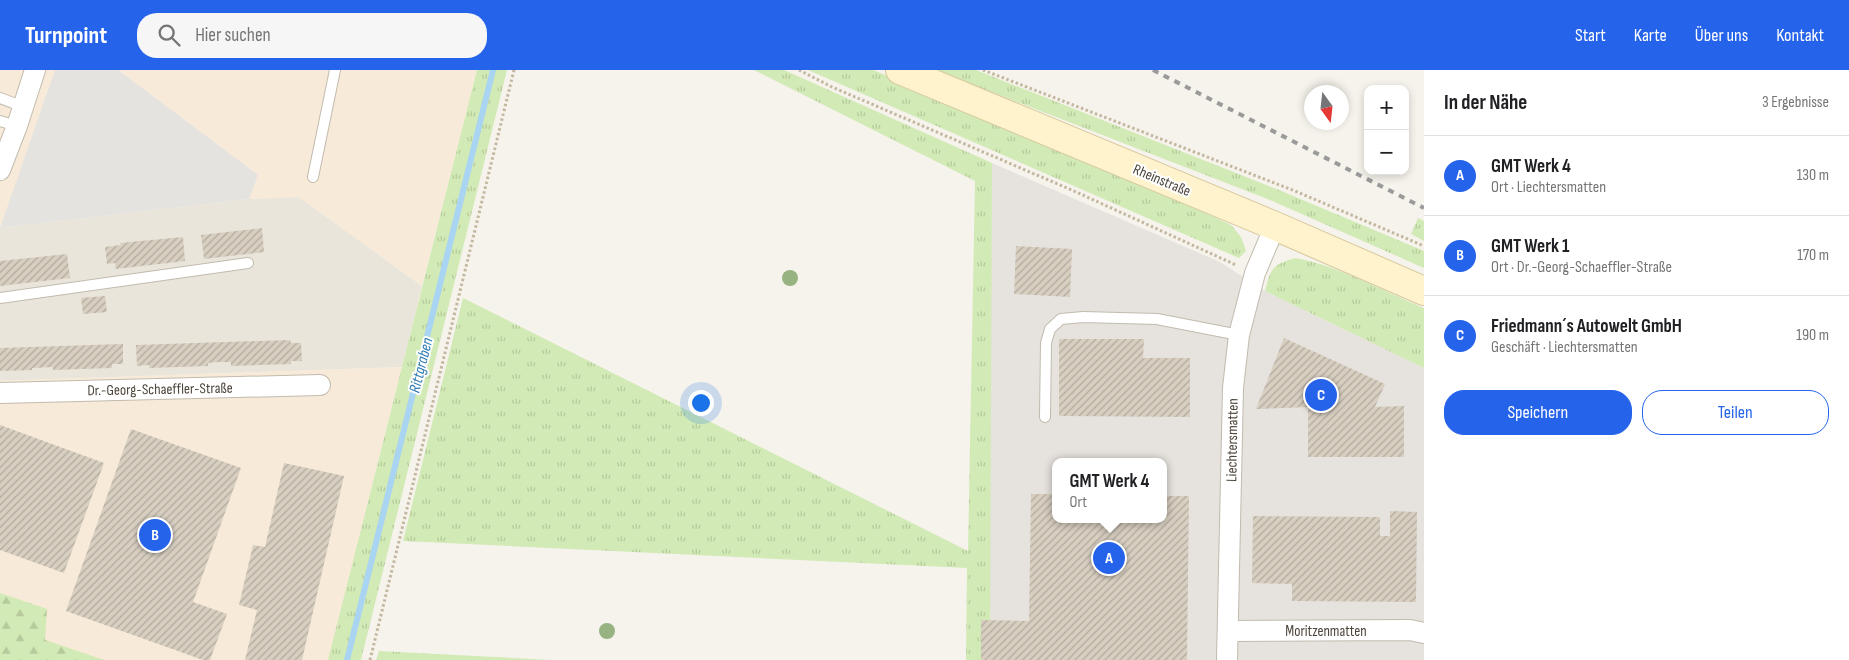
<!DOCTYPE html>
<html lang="de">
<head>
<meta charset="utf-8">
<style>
	:root { --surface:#fff; --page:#f6f6f6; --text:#202124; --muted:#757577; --line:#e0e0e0; --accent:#2563eb }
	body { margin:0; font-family:"Sofia Sans Condensed",sans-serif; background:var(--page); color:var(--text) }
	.controls { position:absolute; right:15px; top:15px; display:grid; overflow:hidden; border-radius:10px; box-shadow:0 2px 8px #0003 }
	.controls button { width:45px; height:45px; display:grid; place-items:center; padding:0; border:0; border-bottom:1px solid var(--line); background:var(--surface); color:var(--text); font:25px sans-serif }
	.compass { position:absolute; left:1304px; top:15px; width:45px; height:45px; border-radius:50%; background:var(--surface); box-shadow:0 2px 8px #0003; rotate:165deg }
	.you { position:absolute; left:700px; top:332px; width:18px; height:18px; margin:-12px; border:4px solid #fff; border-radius:50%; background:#1a73e8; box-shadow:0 0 0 8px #1a73e833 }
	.badge { display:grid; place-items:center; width:32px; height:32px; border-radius:50%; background:var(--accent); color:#fff; font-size:16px; font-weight:700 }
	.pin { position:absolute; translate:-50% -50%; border:2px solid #fff; box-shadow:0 1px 5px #0006 }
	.popup { position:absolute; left:1052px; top:388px; width:115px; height:65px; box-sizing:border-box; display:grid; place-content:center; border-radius:10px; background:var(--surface); filter:drop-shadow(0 1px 4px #0005); font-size:16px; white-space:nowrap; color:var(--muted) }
	.popup b { font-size:19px; color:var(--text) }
	.popup::after { content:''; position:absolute; left:50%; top:100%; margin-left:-10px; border:10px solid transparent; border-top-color:var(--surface) }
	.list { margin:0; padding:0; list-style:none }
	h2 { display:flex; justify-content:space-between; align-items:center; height:65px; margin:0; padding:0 20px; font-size:21px }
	h2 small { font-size:16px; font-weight:400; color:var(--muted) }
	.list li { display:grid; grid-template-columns:32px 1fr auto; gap:15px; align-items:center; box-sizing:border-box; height:80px; padding:0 20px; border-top:1px solid var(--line) }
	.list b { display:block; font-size:19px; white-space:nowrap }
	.list p { margin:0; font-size:16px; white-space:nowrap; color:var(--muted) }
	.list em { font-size:16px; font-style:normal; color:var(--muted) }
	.actions { display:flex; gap:10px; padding:15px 20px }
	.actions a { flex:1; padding:11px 0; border:1px solid var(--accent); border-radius:20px; text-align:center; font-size:18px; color:var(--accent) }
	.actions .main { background:var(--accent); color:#fff }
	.icon { flex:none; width:28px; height:28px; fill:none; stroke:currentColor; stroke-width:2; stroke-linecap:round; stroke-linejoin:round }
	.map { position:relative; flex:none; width:1424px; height:590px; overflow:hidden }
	header { display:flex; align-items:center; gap:30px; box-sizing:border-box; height:70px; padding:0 25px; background:var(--accent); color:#fff }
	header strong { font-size:24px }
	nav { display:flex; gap:28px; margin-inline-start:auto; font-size:18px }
	.search { width:350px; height:45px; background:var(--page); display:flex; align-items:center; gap:12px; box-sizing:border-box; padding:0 18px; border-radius:20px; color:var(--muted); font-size:19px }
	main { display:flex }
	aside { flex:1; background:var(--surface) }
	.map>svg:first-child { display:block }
	.residential { fill:#eae5da }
	.commercial { fill:#f7ead8 }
	.industrial { fill:#e6e2dd; fill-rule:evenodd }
	.grass { fill:url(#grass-tufts) }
	.forest { fill:url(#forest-firs) }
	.parking { fill:#e5e3e0 }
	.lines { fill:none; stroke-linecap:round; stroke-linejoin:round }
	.stream { stroke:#a9d4f2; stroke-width:6 }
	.building { fill:url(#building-hatch) }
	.lane-casing { stroke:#c2bbae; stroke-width:12 }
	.street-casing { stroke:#c2bbae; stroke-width:22 }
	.secondary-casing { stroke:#d6c79b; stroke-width:30 }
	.path { stroke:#c4b79f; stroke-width:3; stroke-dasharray:2.5 2.5; stroke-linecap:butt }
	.lane { stroke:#fff; stroke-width:10 }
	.street { stroke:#fff; stroke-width:20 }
	.secondary { stroke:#fff3cd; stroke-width:28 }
	.rail { stroke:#9a9a9a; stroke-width:4; stroke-dasharray:6 6; stroke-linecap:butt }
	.tree { fill:#97b381 }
	.labels { text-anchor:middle; stroke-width:4; stroke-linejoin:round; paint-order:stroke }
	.street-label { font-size:15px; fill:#4b4439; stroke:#fff }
	.water-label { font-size:16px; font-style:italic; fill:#2e7ab2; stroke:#fff }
</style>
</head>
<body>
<header>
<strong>Turnpoint</strong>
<div class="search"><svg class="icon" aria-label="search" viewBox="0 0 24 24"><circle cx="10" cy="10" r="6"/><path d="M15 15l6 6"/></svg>Hier suchen</div>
<nav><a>Start</a><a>Karte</a><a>Über uns</a><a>Kontakt</a></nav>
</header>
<main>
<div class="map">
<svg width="1424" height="590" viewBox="0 0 1424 590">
	<defs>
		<pattern id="grass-tufts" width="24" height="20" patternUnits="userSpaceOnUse" patternTransform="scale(1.25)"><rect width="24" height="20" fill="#d2eab5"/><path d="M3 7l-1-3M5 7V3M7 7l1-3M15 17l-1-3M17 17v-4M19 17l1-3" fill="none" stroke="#b6ca9c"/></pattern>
		<pattern id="forest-firs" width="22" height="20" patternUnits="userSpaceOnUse" patternTransform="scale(1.25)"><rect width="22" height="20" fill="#d2eab5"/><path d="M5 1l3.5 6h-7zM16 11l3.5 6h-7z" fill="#b6ca9c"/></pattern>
		<pattern id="building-hatch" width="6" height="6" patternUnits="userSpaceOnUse" patternTransform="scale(1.25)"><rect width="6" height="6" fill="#d8cfc1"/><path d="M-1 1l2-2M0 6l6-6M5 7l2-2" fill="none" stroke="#b1aa9e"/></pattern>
	</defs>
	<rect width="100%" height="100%" fill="#f6f3ec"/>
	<path class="residential" d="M299 127 422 216 402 297 0 311V158L249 129Z"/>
	<path class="commercial" d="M0 0H477L422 216 299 127 249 129 0 158Z
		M402 297 328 590H0V311Z"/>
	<path class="industrial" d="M992 93 1220 192 1265 221 1424 298V590H988ZM1055 392H1163V449H1055Z"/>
	<path class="grass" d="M477 0H507L361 590H328Z
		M754 0H784L992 93 990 590H966L967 498 403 471 463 228 968 481 975 111Z
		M808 0H873L1100 93 1231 155 1241 167 1246 181 1239 188Z
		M935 0H976L1279 120 1424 181V198L1270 130Z
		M1418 148 1424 151V171L1411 164Z
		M1295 188C1337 195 1385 222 1424 238V298L1265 221C1271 198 1272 195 1295 188Z
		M379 581 551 590H376Z"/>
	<path class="forest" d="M0 523 47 539 45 570 104 590H0Z"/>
	<path class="parking" d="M55 0H118L258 105 249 129 0 158Z"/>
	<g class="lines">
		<path class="stream" d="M347 590 493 0"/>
	</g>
	<path class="building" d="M262 158 264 182 204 189 201 165Z
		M183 167 185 191 116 199 115 193 107 194 105 177 121 175 120 173Z
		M1016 176 1072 179 1070 227 1014 224Z
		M67 184 70 208 0 216V191Z
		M105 226 107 242 83 244 81 228Z
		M1284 268 1385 314 1375 337 1404 336V387H1308V337L1256 339Z
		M1059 269H1144L1143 288H1190V347L1059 346Z
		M290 270 291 273H301L302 291H291V294L231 296V292H219L208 293V296L149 298V295L137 296 136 275Z
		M123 274V294H112V298L53 300V297L32 298V300L0 301V278Z
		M0 355 104 393 64 503 0 480Z
		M131 359 241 398 193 532 227 544 210 590H203L66 541Z
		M284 393 344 406 302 590H245L257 540 239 535 253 475 265 477Z
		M1031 424H1055V449H1163V426H1189L1187 590H981V550L1029 551Z
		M1390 441 1417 442 1416 532 1292 531V514L1252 513 1253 446 1380 447V466H1390Z"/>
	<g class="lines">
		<g class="lane-casing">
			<path id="lane" d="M0 28 24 37
				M0 51 17 56
				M313 107 335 0
				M0 228 248 193
				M1045 347 1046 273 1050 259 1061 249 1083 247 1157 249 1239 265"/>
		</g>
		<g class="street-casing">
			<path id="street" d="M0 100 17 56 35 0
				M0 323 320 315
				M1228 561 1410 560 1424 563
				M1227 590 1233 318 1239 265 1255 203 1275 156"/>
		</g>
		<g class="secondary-casing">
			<path id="secondary" d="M900 0 1275 156 1424 221"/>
		</g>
		<path class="path" d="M799 0 832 17 1074 121 1236 195
			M983 0 1295 121 1424 176
			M370 590 514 0"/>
		<use href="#lane" class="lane"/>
		<use href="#street" class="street"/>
		<use href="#secondary" class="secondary"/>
		<path class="rail" d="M1153 0 1424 138"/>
	</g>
	<g class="tree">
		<circle cx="790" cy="208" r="8"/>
		<circle cx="607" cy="561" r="8"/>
	</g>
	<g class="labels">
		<g class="street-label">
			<text transform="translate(1162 110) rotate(23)" y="5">Rheinstraße</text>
			<text transform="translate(160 319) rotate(-1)" y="5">Dr.-Georg-Schaeffler-Straße</text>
			<text transform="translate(1232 370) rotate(-89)" y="5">Liechtersmatten</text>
			<text x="1326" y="566">Moritzenmatten</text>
		</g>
		<g class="water-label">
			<text transform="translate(420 295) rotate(-76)" y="6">Rittgraben</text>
		</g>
	</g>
</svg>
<div class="controls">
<button>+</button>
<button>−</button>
</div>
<svg class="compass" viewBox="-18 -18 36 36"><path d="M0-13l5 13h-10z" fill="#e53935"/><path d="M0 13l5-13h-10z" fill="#757577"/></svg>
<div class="you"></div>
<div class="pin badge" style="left:1109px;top:488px">A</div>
<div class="popup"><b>GMT Werk 4</b>Ort</div>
<div class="pin badge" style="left:155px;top:465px">B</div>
<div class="pin badge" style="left:1321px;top:325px">C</div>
</div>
<aside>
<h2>In der Nähe<small>3 Ergebnisse</small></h2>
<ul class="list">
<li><span class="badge">A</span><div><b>GMT Werk 4</b><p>Ort · Liechtersmatten</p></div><em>130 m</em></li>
<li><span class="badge">B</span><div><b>GMT Werk 1</b><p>Ort · Dr.-Georg-Schaeffler-Straße</p></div><em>170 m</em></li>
<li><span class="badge">C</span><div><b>Friedmann´s Autowelt GmbH</b><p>Geschäft · Liechtersmatten</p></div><em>190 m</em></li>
</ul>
<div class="actions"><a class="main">Speichern</a><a>Teilen</a></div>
</aside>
</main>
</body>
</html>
